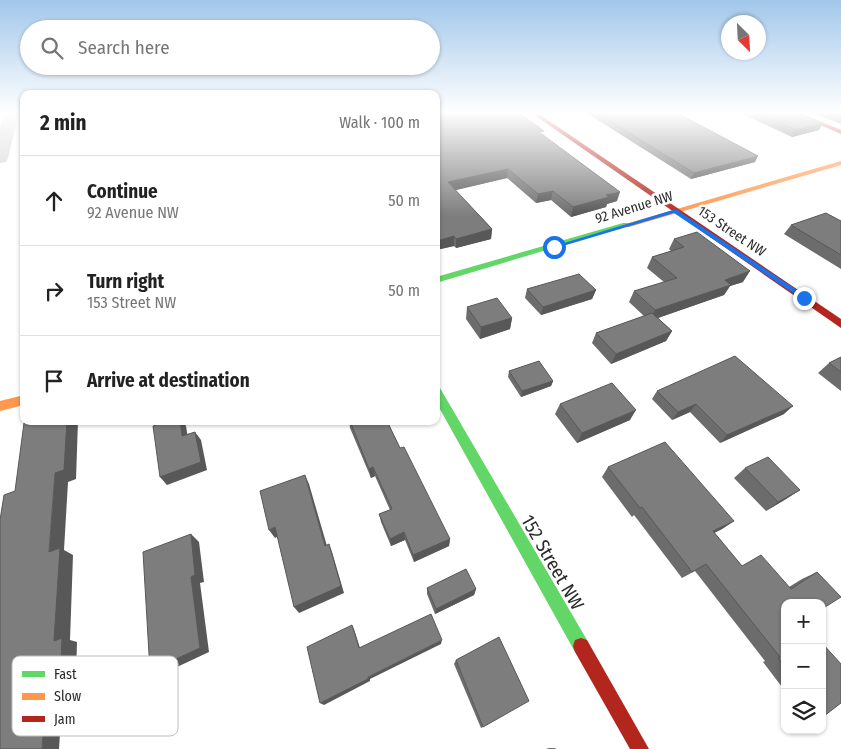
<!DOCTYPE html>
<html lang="en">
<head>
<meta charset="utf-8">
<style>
	:root { --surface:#fff; --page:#f2f2f2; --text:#222; --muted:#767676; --line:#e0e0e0 }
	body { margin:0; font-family:"Fira Sans Condensed",sans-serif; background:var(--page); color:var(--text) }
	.controls { position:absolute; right:15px; bottom:15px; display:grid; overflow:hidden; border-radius:10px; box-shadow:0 1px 4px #0004 }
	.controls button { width:45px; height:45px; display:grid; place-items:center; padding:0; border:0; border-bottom:1px solid var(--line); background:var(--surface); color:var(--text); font:25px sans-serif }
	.compass { position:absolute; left:721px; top:15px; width:45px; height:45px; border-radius:50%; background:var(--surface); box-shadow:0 1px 4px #0004; rotate:156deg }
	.stop { position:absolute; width:15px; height:15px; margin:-11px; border:4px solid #1a73e8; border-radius:50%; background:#fff }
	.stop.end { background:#1a73e8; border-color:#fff; box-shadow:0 1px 5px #0008 }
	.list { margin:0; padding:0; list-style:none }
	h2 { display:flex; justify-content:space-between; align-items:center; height:65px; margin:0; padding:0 20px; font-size:21px }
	h2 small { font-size:16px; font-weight:400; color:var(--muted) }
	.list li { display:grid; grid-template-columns:32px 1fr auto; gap:15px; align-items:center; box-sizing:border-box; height:90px; padding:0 20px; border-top:1px solid var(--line) }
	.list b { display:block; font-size:19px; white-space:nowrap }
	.list p { margin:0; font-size:16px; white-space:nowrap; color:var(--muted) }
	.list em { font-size:16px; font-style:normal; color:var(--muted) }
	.icon { flex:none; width:28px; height:28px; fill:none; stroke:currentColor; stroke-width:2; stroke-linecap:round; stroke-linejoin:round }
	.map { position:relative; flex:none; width:841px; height:749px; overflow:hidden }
	.search { position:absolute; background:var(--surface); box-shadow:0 1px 4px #0004; left:20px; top:20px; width:420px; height:55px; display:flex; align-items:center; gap:12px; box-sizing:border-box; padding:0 18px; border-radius:28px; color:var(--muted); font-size:19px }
	.panel { position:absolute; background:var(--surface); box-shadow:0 1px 4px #0004; left:20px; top:90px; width:420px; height:335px; border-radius:10px }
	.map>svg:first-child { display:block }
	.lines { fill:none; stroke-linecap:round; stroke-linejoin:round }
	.street { fill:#d0d0d0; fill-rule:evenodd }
	.fast { fill:#63d668; fill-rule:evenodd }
	.slow { fill:#ff974d; fill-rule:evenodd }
	.jam { fill:#b3261e; fill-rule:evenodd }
	.wall { fill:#6c6c6c }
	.shaded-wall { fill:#585858 }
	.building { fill:#7d7d7d; stroke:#585858 }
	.route { fill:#1a73e8 }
	.labels { text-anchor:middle; stroke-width:5; stroke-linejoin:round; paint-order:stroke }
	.far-street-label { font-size:14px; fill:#2b2b2b; stroke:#fff }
	.near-street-label { font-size:19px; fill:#2b2b2b; stroke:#fff }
	.key { fill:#fff; stroke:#bfbfbf; stroke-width:1 }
	.key-label { font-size:14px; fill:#2b2b2b }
</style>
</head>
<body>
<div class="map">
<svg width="841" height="749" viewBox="0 0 841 749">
	<rect width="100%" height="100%" fill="#fff"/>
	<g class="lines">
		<path class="street" d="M5 112H19L8 158 6 162 0 163V128Z"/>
		<path class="fast" d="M623 223H629L630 225 436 283V277Z
			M436 386 440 388 587 640 589 646 587 652 581 654 575 652 436 402Z"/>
		<path class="slow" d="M841 161V165L629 227H623L622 225Z
			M24 395V405L0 411V401Z"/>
		<path class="jam" d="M530 112H536L841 319V328Z
			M790 112H797L841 130V134Z
			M581 638 587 640 649 749H630L575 652 573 646 575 640Z"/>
	</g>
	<path class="wall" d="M436 112 543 135 617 201 607 204 606 207 571 217 551 200 536 203 507 178 455 190 492 229 491 239 456 248 454 246 436 250Z
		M585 112H675L755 162 691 179Z
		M738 112H796L819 130 792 137Z
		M809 112H841V124Z
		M841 221V269L784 234 791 225Z
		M674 239 743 282 730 286 724 295 658 318 672 331 666 341 611 364 592 343 596 333 644 316 629 302 634 291 664 282 647 268 652 257 671 251 669 249Z
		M527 289 596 290 592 299 541 315 525 298Z
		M467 307 512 318 510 329 480 339 466 319Z
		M841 357V391L818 373 829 363Z
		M509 371 553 381 551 386 521 397 508 377Z
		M657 391 784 414 720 443 690 412 672 420 652 399Z
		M560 404 630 420 577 443 555 414Z
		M349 421H387L400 448 450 539 449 546 414 562 405 540 391 546 381 522 379 514 390 510 375 476 371 478 350 428Z
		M608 467 734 521 722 529 714 533 742 566 789 587 802 579 817 572 785 603V691L763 662 765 661 695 571 682 578 634 515 632 517 602 477Z
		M745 468 800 490 786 499 766 511 734 478Z
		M427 588 476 589 474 595 435 614 427 594Z
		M456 660 483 727 481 728 454 664Z
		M549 748H555L556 749H546Z"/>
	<path class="shaded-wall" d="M823 123 819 130 792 137 796 130Z
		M758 156 755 162 691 179 694 173Z
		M508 169 507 178 448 192V182Z
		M553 191 551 200 536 203 538 194Z
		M620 192 617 201 607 204 606 207 571 217 573 207 606 195Z
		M492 229 491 239 456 248V239Z
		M454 236V246L436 250 437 241Z
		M750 271 743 282 730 286 724 295 649 321 655 310 725 280Z
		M596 290 592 299 541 315 543 307Z
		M512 318 510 329 480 339 481 327Z
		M672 331 666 341 611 364 616 354Z
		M553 381 551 386 521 397 522 391Z
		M696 404 690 412 672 420 678 412Z
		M793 406 784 414 720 443 727 435Z
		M636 410 630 420 577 443 582 433Z
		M67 421H78L76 479 68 482 64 550 73 555 70 640 77 642 75 711 61 718 59 749H42L44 717 54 641 49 552 55 473Z
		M180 421H183L186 426 189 445 182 436Z
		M195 432 201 440 207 470 167 485 160 477Z
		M373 467 375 476 371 478 369 469Z
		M305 475 309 484 329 553 325 546Z
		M800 490 786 499 766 511 778 502Z
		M734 521 722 529 702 539 713 531Z
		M275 527 281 535 275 538 269 530Z
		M404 532 405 540 391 546 390 539Z
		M191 534 199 542 204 582 200 583 209 652 162 674 150 671 191 577Z
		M450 539 449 546 414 562 413 555Z
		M329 544 332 552 344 593 299 613 294 607Z
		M476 589 474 595 435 614 436 609Z
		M352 625 354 629 361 651 359 648Z
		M442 640 441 644 370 679V681L324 705 320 703 368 677Z"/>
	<path class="building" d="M436 112H518L544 131 539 132 620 192 606 195 609 197 573 207 553 191 538 194 508 169 448 182 492 229 456 239 454 236 437 241Z
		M595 112H675L758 156 694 173Z
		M757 112H796L823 123 796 130Z
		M832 112H841V115Z
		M826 213 841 221V255L791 225Z
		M697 232 750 271 725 280 731 285 655 310 634 291 677 278 652 257 684 247 674 239Z
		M579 274 596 290 543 307 527 289Z
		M497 298 512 318 481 327 467 307Z
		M652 313 672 331 616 354 596 333Z
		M735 356 793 406 727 435 696 404 678 412 657 391Z
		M841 357V372L829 363Z
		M539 361 553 381 522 391 509 371Z
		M612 383 636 410 582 433 560 404Z
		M30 421H67L64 470 55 473 49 552 60 548 54 641 62 638 59 710 44 717 42 749H0V520L4 495 15 491 24 423Z
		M168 421H180L182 436 195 432 201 462 160 477 153 426Z
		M350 421H387L400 448 404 447 450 539 413 555 404 532 390 539 379 514 392 509 373 467 369 469Z
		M665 442 734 521 713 531 742 566 761 555 791 589 817 572 841 597 822 609V603H785V667L778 658 780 657 706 564 692 572 642 507 640 508 608 467Z
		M768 457 800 490 778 502 745 468Z
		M305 475 325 546 329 544 341 586 294 607 275 527 269 530 260 491Z
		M191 534 195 575 191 577 200 648 150 671 143 552Z
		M466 569 476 589 436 609 427 588Z
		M431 614 442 640 368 677V679L320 703 307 647 352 625 359 648Z
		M499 637 529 701 483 727 456 660Z
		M822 643 841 664V703L824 716 822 714Z"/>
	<linearGradient id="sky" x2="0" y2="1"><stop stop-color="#a1c7ea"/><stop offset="0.52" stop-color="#fff"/><stop offset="1" stop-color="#fff" stop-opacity="0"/></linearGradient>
	<rect width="841" height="216" fill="url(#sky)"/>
	<path class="route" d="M673 210H677L806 296V299H802L674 213 556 248 551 247Z"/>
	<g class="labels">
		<g class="far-street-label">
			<text transform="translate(634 207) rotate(-17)" y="5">92 Avenue NW</text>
			<text transform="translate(732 231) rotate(34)" y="5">153 Street NW</text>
		</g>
		<g class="near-street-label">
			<text transform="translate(553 562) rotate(60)" y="7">152 Street NW</text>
		</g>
	</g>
	<rect x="12" y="656" width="166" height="80" rx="8" class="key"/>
	<rect x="22" y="671" width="23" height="6" fill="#63d668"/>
	<rect x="22" y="693" width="23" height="7" fill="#ff974d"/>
	<rect x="22" y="716" width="23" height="6" fill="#b3261e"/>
	<g class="key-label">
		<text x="54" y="679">Fast</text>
		<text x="54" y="701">Slow</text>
		<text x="54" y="724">Jam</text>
	</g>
</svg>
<div class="controls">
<button>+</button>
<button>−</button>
<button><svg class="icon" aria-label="layers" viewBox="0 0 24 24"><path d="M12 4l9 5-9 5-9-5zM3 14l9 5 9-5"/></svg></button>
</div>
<svg class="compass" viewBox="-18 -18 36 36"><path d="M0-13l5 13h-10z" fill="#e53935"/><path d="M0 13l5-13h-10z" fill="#767676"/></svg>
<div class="stop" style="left:554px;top:247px"></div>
<div class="stop end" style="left:804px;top:298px"></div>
<div class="search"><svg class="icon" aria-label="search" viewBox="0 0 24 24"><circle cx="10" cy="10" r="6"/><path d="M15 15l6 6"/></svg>Search here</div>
<section class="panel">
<h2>2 min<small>Walk · 100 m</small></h2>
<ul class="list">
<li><svg class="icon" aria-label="ahead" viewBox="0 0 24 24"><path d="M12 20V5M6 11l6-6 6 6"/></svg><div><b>Continue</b><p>92 Avenue NW</p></div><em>50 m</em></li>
<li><svg class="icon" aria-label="right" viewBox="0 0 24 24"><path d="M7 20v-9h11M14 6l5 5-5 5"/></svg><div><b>Turn right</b><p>153 Street NW</p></div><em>50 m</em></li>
<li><svg class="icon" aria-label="arrive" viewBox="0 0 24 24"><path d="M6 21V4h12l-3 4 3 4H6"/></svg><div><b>Arrive at destination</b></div></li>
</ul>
</section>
</div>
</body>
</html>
